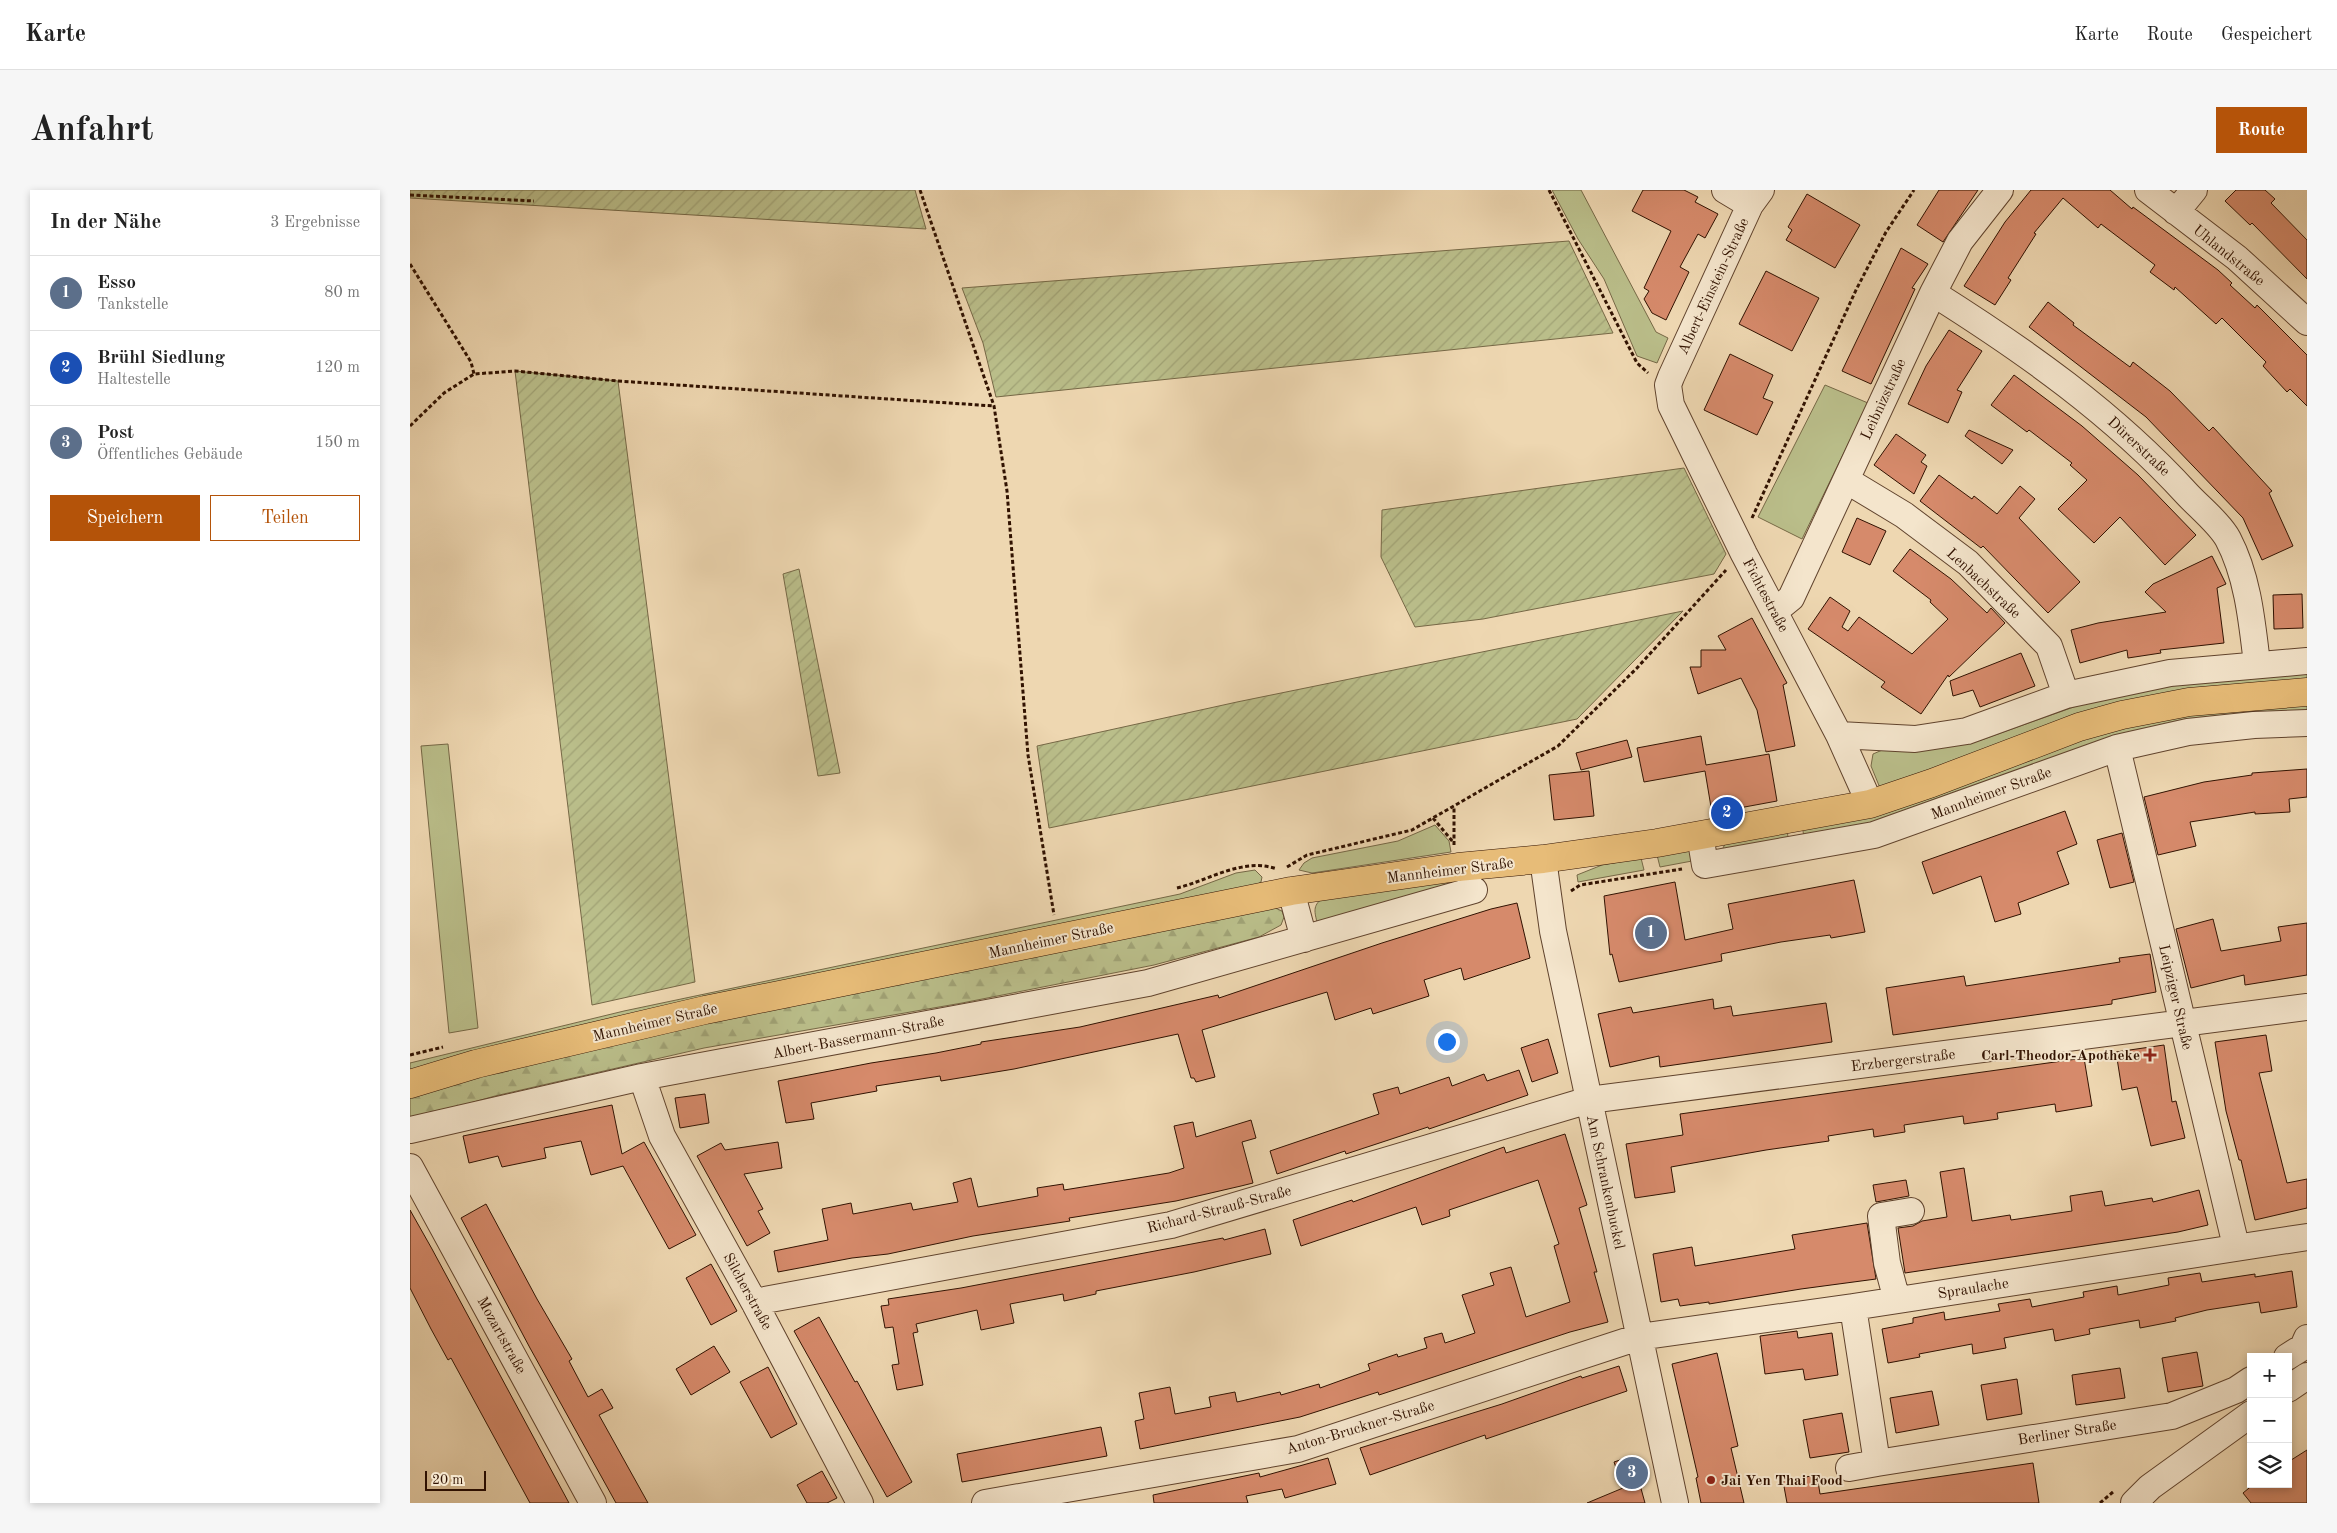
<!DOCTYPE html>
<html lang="de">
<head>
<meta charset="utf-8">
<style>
	:root { --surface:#fff; --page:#f6f6f6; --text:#222; --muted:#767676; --line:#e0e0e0; --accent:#b45309 }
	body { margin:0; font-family:"Old Standard TT",serif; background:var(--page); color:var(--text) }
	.controls { position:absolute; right:15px; bottom:15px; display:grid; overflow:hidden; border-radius:0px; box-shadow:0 2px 8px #0003 }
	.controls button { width:45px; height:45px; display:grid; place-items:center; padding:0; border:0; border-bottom:1px solid var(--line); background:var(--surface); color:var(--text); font:25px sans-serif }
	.scale { position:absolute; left:15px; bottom:12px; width:61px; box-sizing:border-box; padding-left:5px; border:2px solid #311201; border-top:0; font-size:14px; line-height:18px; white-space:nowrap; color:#311201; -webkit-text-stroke:4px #f4e5cc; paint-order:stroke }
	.you { position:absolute; left:1036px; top:851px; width:18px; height:18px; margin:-12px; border:4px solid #fff; border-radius:50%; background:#1a73e8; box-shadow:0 0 0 8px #1a73e833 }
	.badge { display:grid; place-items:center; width:32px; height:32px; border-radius:50%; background:var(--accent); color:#fff; font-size:16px; font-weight:700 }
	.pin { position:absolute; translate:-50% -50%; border:2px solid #fff; box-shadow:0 1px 5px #0006 }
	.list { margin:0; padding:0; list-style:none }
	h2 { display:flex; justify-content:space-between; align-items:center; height:65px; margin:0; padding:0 20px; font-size:21px }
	h2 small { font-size:16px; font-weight:400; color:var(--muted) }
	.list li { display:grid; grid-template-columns:32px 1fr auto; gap:15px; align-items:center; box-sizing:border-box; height:75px; padding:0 20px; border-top:1px solid var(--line) }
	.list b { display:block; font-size:19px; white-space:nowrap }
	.list p { margin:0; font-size:16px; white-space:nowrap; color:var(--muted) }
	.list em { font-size:16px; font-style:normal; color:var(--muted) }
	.actions { display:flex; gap:10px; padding:15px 20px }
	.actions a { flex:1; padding:11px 0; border:1px solid var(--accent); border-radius:0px; text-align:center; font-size:18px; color:var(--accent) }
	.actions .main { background:var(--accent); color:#fff }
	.icon { flex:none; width:28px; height:28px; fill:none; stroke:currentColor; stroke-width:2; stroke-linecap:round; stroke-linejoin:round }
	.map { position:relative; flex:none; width:1897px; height:1313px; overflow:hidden; border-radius:0px }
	header { display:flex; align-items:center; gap:30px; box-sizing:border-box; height:70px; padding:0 25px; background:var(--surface); border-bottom:1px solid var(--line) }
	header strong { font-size:24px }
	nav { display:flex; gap:28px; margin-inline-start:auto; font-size:18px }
	.intro { display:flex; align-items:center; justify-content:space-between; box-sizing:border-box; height:120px; padding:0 30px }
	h1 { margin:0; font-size:35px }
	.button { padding:12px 22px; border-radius:0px; background:var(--accent); color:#fff; font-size:18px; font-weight:700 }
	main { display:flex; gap:30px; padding:0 30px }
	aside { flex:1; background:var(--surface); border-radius:0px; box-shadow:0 2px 8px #0003 }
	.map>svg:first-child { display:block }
	.green { fill:#babe8a; stroke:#766846 }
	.forest { fill:url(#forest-firs); stroke:#766846 }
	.garden { fill:url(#garden-furrows); stroke:#766846 }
	.building { fill:#d68a6b; stroke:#311201 }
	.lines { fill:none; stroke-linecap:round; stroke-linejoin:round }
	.minor-casing { stroke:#60432d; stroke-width:28 }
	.major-casing { stroke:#311201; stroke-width:29 }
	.path { stroke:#311201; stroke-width:3; stroke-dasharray:4 2.5; stroke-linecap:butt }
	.minor { stroke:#f4e5cc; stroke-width:26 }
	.major { stroke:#e7bc78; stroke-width:28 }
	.poi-dot { fill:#8f2418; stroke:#f4e5cc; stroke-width:2 }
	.labels { text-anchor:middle; stroke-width:4; stroke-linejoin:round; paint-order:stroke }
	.street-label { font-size:15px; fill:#311201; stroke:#f4e5cc }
	.poi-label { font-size:15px; font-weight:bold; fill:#311201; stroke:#f4e5cc; text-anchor:end }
</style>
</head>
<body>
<header>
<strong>Karte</strong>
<nav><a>Karte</a><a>Route</a><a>Gespeichert</a></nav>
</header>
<div class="intro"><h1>Anfahrt</h1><a class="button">Route</a></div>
<main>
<aside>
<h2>In der Nähe<small>3 Ergebnisse</small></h2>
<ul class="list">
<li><span class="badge" style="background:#5c6f8a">1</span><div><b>Esso</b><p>Tankstelle</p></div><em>80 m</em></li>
<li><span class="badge" style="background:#1a4fb4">2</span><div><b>Brühl Siedlung</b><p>Haltestelle</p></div><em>120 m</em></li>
<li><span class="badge" style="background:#5c6f8a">3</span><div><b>Post</b><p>Öffentliches Gebäude</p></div><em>150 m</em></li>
</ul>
<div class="actions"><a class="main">Speichern</a><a>Teilen</a></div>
</aside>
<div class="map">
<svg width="1897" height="1313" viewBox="0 0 1897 1313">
	<defs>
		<pattern id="forest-firs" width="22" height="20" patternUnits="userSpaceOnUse" patternTransform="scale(1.25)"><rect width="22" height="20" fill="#babe8a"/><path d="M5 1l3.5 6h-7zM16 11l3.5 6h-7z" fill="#a0a275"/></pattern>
		<pattern id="garden-furrows" width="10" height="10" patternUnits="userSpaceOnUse" patternTransform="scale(1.25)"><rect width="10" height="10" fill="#babe8a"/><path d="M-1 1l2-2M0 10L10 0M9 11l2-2" fill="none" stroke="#a0a275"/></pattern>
	</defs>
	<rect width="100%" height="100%" fill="#eed7b1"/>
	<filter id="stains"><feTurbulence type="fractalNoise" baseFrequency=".004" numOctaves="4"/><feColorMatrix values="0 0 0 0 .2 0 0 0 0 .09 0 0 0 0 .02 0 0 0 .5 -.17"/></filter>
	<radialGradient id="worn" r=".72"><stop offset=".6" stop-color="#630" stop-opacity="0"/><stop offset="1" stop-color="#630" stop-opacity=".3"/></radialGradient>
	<path class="green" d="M1142 0H1171L1246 142 1258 148 1247 173 1227 166 1194 89 1168 49Z
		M1415 195 1458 213 1392 349 1348 327Z
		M1897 479V492L1470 598 1461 576 1463 564 1477 558 1571 550 1703 503Z
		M1897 512V526L1854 528 1468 637 1395 652 1392 636 1672 547 1730 531Z
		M38 554 68 838 39 843 11 556Z
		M1025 635 1039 651 1041 662 902 683 889 680 894 673 902 668 988 651Z
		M1377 640 1379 654 1312 660 1316 652Z
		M1281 659 1282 671 1250 677 1247 665Z
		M1231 668 1234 680 1168 692 1167 685 1192 675Z
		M845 680 852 687 851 692 846 695 0 883V873L214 821 770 704 826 683Z
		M1038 691 1042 696 907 732C904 720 903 715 914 707Z"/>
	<path class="forest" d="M863 717 872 721 874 727 871 735 849 747 744 775 552 813 294 858 85 906 0 930V907L78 883 209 851Z"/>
	<path class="garden" d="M0 0H505L516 39 0 8Z
		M1159 51 1203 143 586 207 573 153 552 98Z
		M105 181 208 191 285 792 182 815Z
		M1274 278 1316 364 1304 384 1073 429 1005 437 971 367 972 320Z
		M389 379 430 583 408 586 373 384Z
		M1273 421 1167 529 639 638 627 556 827 512Z"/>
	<path class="building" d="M1233 0H1274L1288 7 1285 12 1308 24 1295 48 1288 44 1270 77 1279 82 1256 130 1242 123 1234 109 1239 101 1234 98 1261 41 1222 21Z
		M1529 0H1568L1533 52 1507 35Z
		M1621 0H1700L1722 19 1723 17 1808 80 1822 93 1820 95 1845 118 1847 115 1897 165V216L1880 199 1877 202 1853 176 1856 172 1812 128 1806 134 1765 97 1764 100 1740 82 1745 75 1691 34 1688 38 1653 8 1624 43 1626 44 1598 88 1601 90 1585 115 1554 96 1595 32Z
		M1826 0H1855L1865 9 1861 13 1897 50V89L1842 33 1840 35 1815 11Z
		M1397 4 1450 35 1425 78 1376 50 1382 40 1378 37Z
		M1491 58 1518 74 1502 98 1505 99 1461 194 1432 181Z
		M1356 81 1409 108 1382 161 1329 134Z
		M1638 112 1664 133 1663 135 1720 177 1723 172 1760 201 1799 241 1803 237 1862 301 1859 303 1883 356 1852 370 1833 328 1736 227 1619 137Z
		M1539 140 1572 161 1547 200 1552 202 1538 233 1498 214 1516 176Z
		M1320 164 1363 185 1353 208 1363 212 1347 245 1294 220Z
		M1604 185 1672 236 1728 285 1786 345 1755 375 1710 327 1684 353 1648 319 1677 290 1660 275 1662 273 1619 240 1617 242 1581 215Z
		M1559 240 1603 260 1592 274 1555 246Z
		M1486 244 1516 265 1511 272 1517 276 1504 304 1464 275Z
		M1529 285 1562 309 1564 306 1587 324 1610 296 1625 309 1609 328 1670 392 1638 423 1573 356 1571 358 1510 311Z
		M1447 328 1476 341 1460 375 1432 362Z
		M1500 359 1541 389 1577 423 1581 418 1595 433 1539 487 1538 485 1511 524 1471 497 1475 492 1398 439 1420 407 1440 421 1432 437 1438 441 1449 427 1502 464 1538 429 1520 412 1521 410 1483 381Z
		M1802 366 1816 394 1807 398 1814 453 1750 460 1751 463 1718 468 1717 460 1670 473 1661 440 1688 433 1756 422 1735 402 1743 394Z
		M1892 404 1893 438 1864 439 1863 405Z
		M1342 428 1377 493 1373 495 1385 556 1356 562 1347 520 1331 488 1288 504 1280 477H1291V460H1316L1308 446Z
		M1611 463 1625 496 1570 517 1563 500 1543 506 1540 491Z
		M1291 546 1296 575 1359 564 1367 611 1302 623 1295 581 1234 592 1227 558Z
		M1217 550 1222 567 1171 580 1166 563Z
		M1897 579V607L1879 609 1880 622 1845 624V622L1780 632 1786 656 1748 665 1734 607 1794 592 1842 585V583Z
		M1179 581 1184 626 1144 630 1139 585Z
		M1655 621 1667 654 1647 662 1659 694 1608 713 1611 724 1585 732 1571 686 1523 704 1512 672Z
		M1712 643 1724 692 1700 698 1687 650Z
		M1444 690 1455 742 1421 748 1420 745 1371 752 1311 764 1312 771 1209 792 1202 764 1200 765 1194 706 1265 692 1275 750 1323 739 1318 714Z
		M1107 713 1120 768 1054 790 1051 778 1014 790 1019 806 963 824 961 818 925 830 917 802 792 840 805 887 786 892 784 888H781L768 844 604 879 531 891 530 886 466 896 467 901 401 913 404 929 376 933 368 891 461 873 526 863 571 854V852L670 837 808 805 809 808 972 753 1081 719Z
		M1803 729 1811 761 1871 751 1868 737 1897 733V785L1835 795 1834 785 1781 798 1766 739Z
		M1740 764 1746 802 1702 810V814L1483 845 1476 798 1554 786 1556 796 1710 772 1709 768Z
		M1303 809 1304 819 1321 816 1323 826 1416 813 1422 852 1250 877 1249 866 1200 877 1188 824 1221 817 1223 823Z
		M1856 845 1862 881 1849 883 1877 993 1897 989V1018L1845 1030 1831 970H1829L1816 921 1805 852Z
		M1138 849 1148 883 1122 892 1111 858Z
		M1754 855 1762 912 1766 911 1775 948 1741 956 1727 897 1712 900 1706 862Z
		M1674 868 1682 916 1646 922 1645 914 1587 923 1588 929 1554 934 1553 926 1494 935 1495 942 1464 947 1463 939 1418 946 1419 951 1356 960 1261 977 1265 1002 1225 1008 1216 954 1273 945 1270 924Z
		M1109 880 1118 905 1019 939 1018 937 936 964 935 961 867 984 860 961 969 924 963 904 988 897 990 904 1039 887 1042 896 1074 884 1077 891Z
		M295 904 299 933 270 938 265 908Z
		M202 915 212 964 234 952 286 1045 259 1059 213 976 181 985 171 951 134 958 136 968 92 977 88 966 59 973 53 946Z
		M841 930 846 948 832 952 843 993 831 996 766 1011 659 1028 660 1031 563 1046 478 1064 442 1068 368 1082 364 1061 418 1050 412 1019 441 1013 443 1024 501 1013 503 1020 548 1012 543 993 561 988 568 1017 628 1006 627 998 653 994 654 1000 759 983 774 978 764 936 783 932 786 947Z
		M1155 944 1177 1015 1169 1018 1187 1082H1184L1198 1132 1160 1142 969 1205 968 1202 890 1227 730 1259 725 1231 734 1229 729 1203 760 1197 765 1224 801 1217 799 1207 825 1202 827 1212 870 1202 871 1205 909 1194 910 1198 960 1180 958 1174 987 1164 988 1167 1017 1158 1014 1148 1032 1143 1035 1153 1065 1143 1052 1105 1084 1095 1080 1083 1101 1077 1116 1127 1160 1112 1144 1056 1149 1054 1128 990 1039 1020 1040 1026 1012 1035 1006 1017 891 1056 883 1030 942 1010 943 1012 1094 957 1096 963Z
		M368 952 372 978 334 984 353 1019 348 1021 360 1043 337 1056 287 966 311 953 315 960Z
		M1554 978 1562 1031 1600 1025 1601 1030 1662 1021 1660 1006 1692 1001 1695 1016 1742 1008 1743 1012 1789 1000 1798 1035 1768 1042 1495 1083 1488 1038 1503 1036 1512 1031 1537 1027 1530 982Z
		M1496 990 1499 1006 1466 1012 1463 995Z
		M76 1014 127 1109 162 1169 159 1171 178 1207 192 1199 203 1218 189 1225 238 1313H206L120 1158 51 1028Z
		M0 1020 22 1059 159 1313H120L41 1168 38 1170 21 1139 0 1098Z
		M1457 1033 1466 1089 1391 1099 1299 1114V1112L1270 1116 1268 1109 1251 1112 1243 1064 1282 1057 1285 1076 1385 1059 1382 1045Z
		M855 1039 861 1064 784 1082 686 1101V1104L654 1111 653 1104 600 1114 604 1133 571 1140 567 1120 506 1134 508 1142 503 1143 513 1195 487 1200 482 1175 489 1174 483 1137 475 1138 471 1116 479 1115 478 1109 551 1098 813 1048 814 1050Z
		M301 1074 327 1121 301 1135 276 1088Z
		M1882 1081 1887 1117 1851 1123 1849 1112 1797 1120 1765 1128 1766 1131 1730 1138 1729 1130 1679 1139 1680 1144 1645 1151 1643 1139 1594 1148 1596 1158 1563 1164 1562 1154 1509 1164 1510 1167 1478 1173 1472 1139 1503 1133V1128L1534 1122 1535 1130 1590 1121 1588 1114 1620 1109 1622 1117 1674 1107 1673 1102 1707 1096 1708 1105 1759 1095 1758 1088 1790 1083 1792 1092 1845 1084V1087Z
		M409 1127 445 1192 447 1191 502 1292 477 1307 384 1141Z
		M1387 1141 1388 1148 1422 1143 1428 1185 1395 1190 1393 1179 1355 1184 1350 1146Z
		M304 1156 320 1182 281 1205 266 1179Z
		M1787 1162 1793 1196 1758 1202 1752 1168Z
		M1307 1163 1328 1256 1321 1258 1334 1313H1291L1286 1288 1288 1287 1262 1174Z
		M1209 1176 1217 1201 1076 1249 1075 1245 960 1285 950 1258 1092 1214 1171 1186 1172 1188Z
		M358 1177 387 1234 361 1248 330 1192Z
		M1710 1178 1715 1208 1666 1215 1662 1185Z
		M1607 1189 1612 1224 1577 1230 1571 1195Z
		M1522 1201 1529 1235 1486 1243 1480 1208Z
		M1432 1223 1439 1262 1400 1268 1393 1230Z
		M691 1237 697 1266 552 1292 547 1264Z
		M1897 1260V1313H1841L1833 1303 1844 1294H1878V1272Z
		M1222 1266 1235 1313H1177L1213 1298 1204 1272Z
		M918 1268 926 1294 875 1308 872 1299 836 1306 838 1313H744L743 1305 849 1283 850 1287Z
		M1623 1273 1629 1313H1377L1373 1291 1407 1285 1410 1304Z
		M412 1281 427 1308 417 1313H397L387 1295Z"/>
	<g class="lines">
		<g class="minor-casing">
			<path id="minor" d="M1315 0 1340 15
				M1351 0 1340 15 1261 187 1258 195 1261 215 1334 364 1429 545 1460 614
				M1738 0 1827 68 1897 132
				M1766 22 1784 0
				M1523 103C1615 161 1703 223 1777 304 1789 317 1810 334 1818 349 1838 387 1842 432 1847 474
				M1436 290 1494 325 1558 373 1639 456 1656 505
				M1365 421 1381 408 1523 103 1550 51 1590 0
				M1429 545 1505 549 1557 541 1656 505 1760 483 1897 471
				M1707 558 1826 1056
				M1290 645 1295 675 1464 645 1707 558 1778 542 1844 535 1897 533
				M1133 669 1143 741 1265 1313
				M881 701 894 749
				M232 887 252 946 344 1112 450 1313
				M0 940 232 887 738 793 1064 700
				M0 977 183 1313
				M1487 1110 1477 1073 1471 1026 1501 1021
				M344 1112 761 1035 1179 910 1897 817
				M1443 1117 1467 1273 1762 1226 1826 1200 1841 1190
				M1877 1167 1893 1157 1897 1148
				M1878 1199 1897 1186
				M1439 1278 1467 1273
				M575 1313 888 1259 1229 1147 1443 1117 1897 1047
				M1724 1313 1740 1297 1841 1224"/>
		</g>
		<g class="major-casing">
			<path id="major" d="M0 894 66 874 295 820 881 701 1048 677 1133 669 1247 653 1460 614 1522 593 1669 537 1712 525 1779 512 1897 502"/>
		</g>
		<path class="path" d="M510 0 584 216 597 301 618 565 644 725
			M1139 0 1227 173 1238 183
			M0 5 124 11
			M0 74 61 172 64 184
			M0 236 34 203 64 184 105 181 208 191 584 216
			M1342 328 1446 100 1476 42 1504 0
			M1023 628 1043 652
			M1044 655V616
			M877 677 897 665 1002 640 1148 556 1227 478 1316 380
			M767 698C800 690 833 667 867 679
			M1161 701 1170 695 1272 679
			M0 865 33 857
			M1690 1313 1703 1302"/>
		<use href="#minor" class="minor"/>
		<use href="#major" class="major"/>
	</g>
	<g class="poi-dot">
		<path d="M1737.5 857.5h5v5h5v5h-5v5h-5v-5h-5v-5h5z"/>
		<circle cx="1301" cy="1290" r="5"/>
	</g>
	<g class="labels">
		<g class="street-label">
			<text transform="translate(1819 65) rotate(39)" y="5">Uhlandstraße</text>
			<text transform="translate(1303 96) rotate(-65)" y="5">Albert-Einstein-Straße</text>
			<text transform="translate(1473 209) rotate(-65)" y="5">Leibnizstraße</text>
			<text transform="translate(1729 256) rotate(43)" y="5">Dürerstraße</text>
			<text transform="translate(1574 393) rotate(43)" y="5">Lenbachstraße</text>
			<text transform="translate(1356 405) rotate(62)" y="5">Fichtestraße</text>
			<text transform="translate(1581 603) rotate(-20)" y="5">Mannheimer Straße</text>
			<text transform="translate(1040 680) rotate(-7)" y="5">Mannheimer Straße</text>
			<text transform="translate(641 750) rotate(-12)" y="5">Mannheimer Straße</text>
			<text transform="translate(1766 807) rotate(77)" y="5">Leipziger Straße</text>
			<text transform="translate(245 832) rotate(-13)" y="5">Mannheimer Straße</text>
			<text transform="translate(448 847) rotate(-11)" y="5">Albert-Bassermann-Straße</text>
			<text transform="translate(1493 870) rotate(-7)" y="5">Erzbergerstraße</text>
			<text transform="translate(1196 992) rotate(78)" y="5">Am Schrankenbuckel</text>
			<text transform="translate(809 1019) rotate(-15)" y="5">Richard-Strauß-Straße</text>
			<text transform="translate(1563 1098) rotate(-9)" y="5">Spraulache</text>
			<text transform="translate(338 1101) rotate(61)" y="5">Silcherstraße</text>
			<text transform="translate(92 1145) rotate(61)" y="5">Mozartstraße</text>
			<text transform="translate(950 1237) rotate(-17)" y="5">Anton-Bruckner-Straße</text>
			<text transform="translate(1657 1242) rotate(-9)" y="5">Berliner Straße</text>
		</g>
		<g class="poi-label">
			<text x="1730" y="870">Carl-Theodor-Apotheke</text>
			<text x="1311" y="1295" text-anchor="start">Jai Yen Thai Food</text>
		</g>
	</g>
	<rect width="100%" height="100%" filter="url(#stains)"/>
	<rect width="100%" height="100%" fill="url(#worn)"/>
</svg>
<div class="controls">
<button>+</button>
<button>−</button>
<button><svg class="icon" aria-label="layers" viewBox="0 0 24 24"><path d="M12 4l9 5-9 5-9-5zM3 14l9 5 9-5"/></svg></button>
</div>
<div class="scale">20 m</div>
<div class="you"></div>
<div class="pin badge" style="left:1241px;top:743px;background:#5c6f8a">1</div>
<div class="pin badge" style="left:1317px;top:623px;background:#1a4fb4">2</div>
<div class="pin badge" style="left:1222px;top:1283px;background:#5c6f8a">3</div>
</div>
</main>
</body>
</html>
